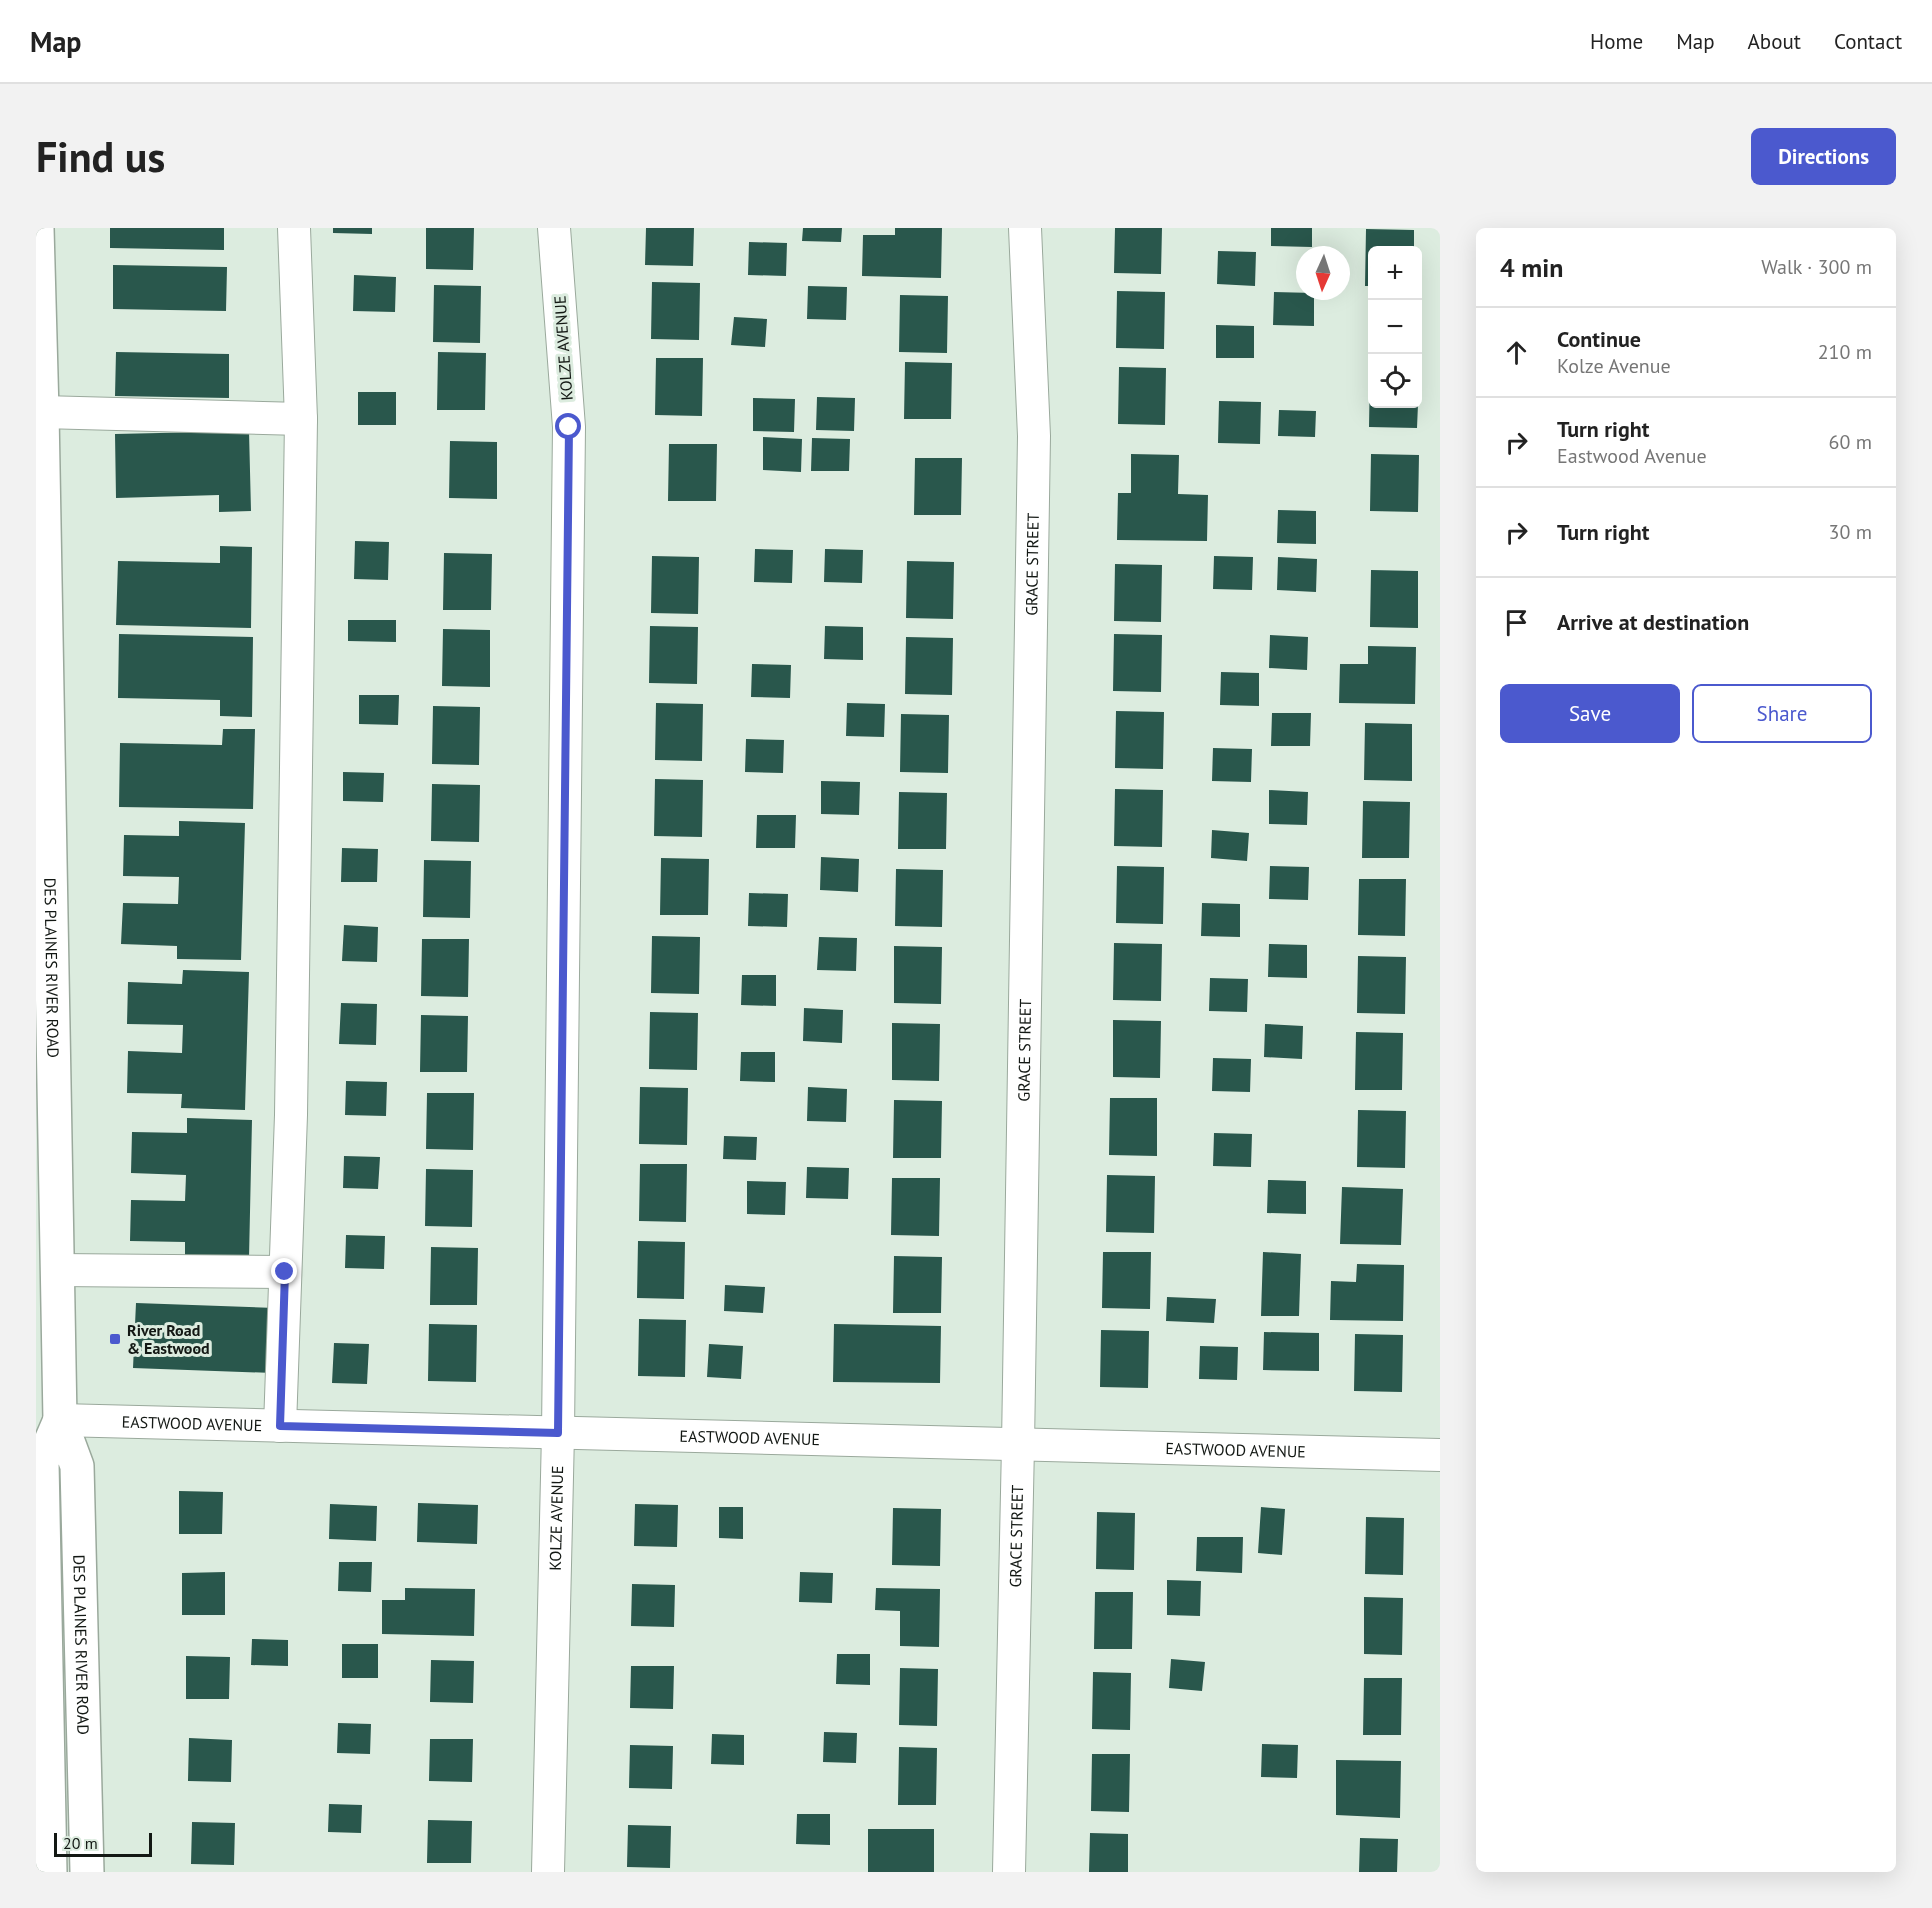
<!DOCTYPE html>
<html lang="en">
<head>
<meta charset="utf-8">
<style>
	:root { --surface:#fff; --page:#f2f2f2; --text:#222; --muted:#767676; --line:#e0e0e0; --accent:#4b59ce }
	body { margin:0; font-family:"PT Sans",sans-serif; background:var(--page); color:var(--text) }
	.controls { position:absolute; right:18px; top:18px; display:grid; overflow:hidden; border-radius:9px; box-shadow:0 6px 24px #0002 }
	.controls button { width:54px; height:54px; display:grid; place-items:center; padding:0; border:0; border-bottom:2px solid var(--line); background:var(--surface); color:var(--text); font:30px sans-serif }
	.compass { position:absolute; left:1260px; top:18px; width:54px; height:54px; border-radius:50%; background:var(--surface); box-shadow:0 6px 24px #0002; rotate:183deg }
	.scale { position:absolute; left:18px; bottom:15px; width:98px; box-sizing:border-box; padding-left:6px; border:3px solid #131814; border-top:0; font-size:16px; line-height:21px; white-space:nowrap; color:#131814; -webkit-text-stroke:4px #dcecdf; paint-order:stroke }
	.stop { position:absolute; width:18px; height:18px; margin:-14px; border:4px solid #4b59ce; border-radius:50%; background:#fff }
	.stop.end { background:#4b59ce; border-color:#fff; box-shadow:0 2px 6px #0008 }
	.list { margin:0; padding:0; list-style:none }
	h2 { display:flex; justify-content:space-between; align-items:center; height:78px; margin:0; padding:0 24px; font-size:26px }
	h2 small { font-size:20px; font-weight:400; color:var(--muted) }
	.list li { display:grid; grid-template-columns:39px 1fr auto; gap:18px; align-items:center; box-sizing:border-box; height:90px; padding:0 24px; border-top:2px solid var(--line) }
	.list b { display:block; font-size:22px; white-space:nowrap }
	.list p { margin:0; font-size:20px; white-space:nowrap; color:var(--muted) }
	.list em { font-size:20px; font-style:normal; color:var(--muted) }
	.actions { display:flex; gap:12px; padding:18px 24px }
	.actions a { flex:1; padding:14px 0; border:2px solid var(--accent); border-radius:9px; text-align:center; font-size:21px; color:var(--accent) }
	.actions .main { background:var(--accent); color:#fff }
	.icon { flex:none; width:33px; height:33px; fill:none; stroke:currentColor; stroke-width:2; stroke-linecap:round; stroke-linejoin:round }
	.map { position:relative; flex:none; width:1404px; height:1644px; overflow:hidden; border-radius:9px }
	header { display:flex; align-items:center; gap:36px; box-sizing:border-box; height:84px; padding:0 30px; background:var(--surface); border-bottom:2px solid var(--line) }
	header strong { font-size:28px }
	nav { display:flex; gap:33px; margin-inline-start:auto; font-size:21px }
	.intro { display:flex; align-items:center; justify-content:space-between; box-sizing:border-box; height:144px; padding:0 36px }
	h1 { margin:0; font-size:42px }
	.button { padding:15px 27px; border-radius:9px; background:var(--accent); color:#fff; font-size:21px; font-weight:700 }
	main { display:flex; gap:36px; padding:0 36px }
	aside { flex:1; background:var(--surface); border-radius:9px; box-shadow:0 6px 24px #0002 }
	.map>svg:first-child { display:block }
	.building { fill:#29574c }
	.lines { fill:none; stroke-linecap:round; stroke-linejoin:round }
	.minor-casing { stroke:#9aa99c; stroke-width:34 }
	.major-casing { stroke:#9aa99c; stroke-width:36 }
	.minor { stroke:#fff; stroke-width:32 }
	.major { stroke:#fff; stroke-width:33 }
	.route { stroke:#4b59ce; stroke-width:8 }
	.poi-dot { fill:#4b59ce; stroke:#dcecdf; stroke-width:2 }
	.labels { text-anchor:middle; stroke-width:6; stroke-linejoin:round; paint-order:stroke }
	.street-label { font-size:16px; fill:#131814; stroke:#dcecdf }
	.poi-label { font-size:16px; font-weight:bold; fill:#131814; stroke:#dcecdf; text-anchor:start }
</style>
</head>
<body>
<header>
<strong>Map</strong>
<nav><a>Home</a><a>Map</a><a>About</a><a>Contact</a></nav>
</header>
<div class="intro"><h1>Find us</h1><a class="button">Directions</a></div>
<main>
<div class="map">
<svg width="1404" height="1644" viewBox="0 0 1404 1644">
	<rect width="100%" height="100%" fill="#dcecdf"/>
	<path class="building" d="M74 0H188V22L74 20Z
		M297 0H336V6L297 5Z
		M390 0H438L437 42 390 41Z
		M610 0H658L657 38 609 37Z
		M767 0H806L805 14 766 13Z
		M859 0H906L905 50 826 48 827 7H859Z
		M1079 0H1126L1125 46 1078 45Z
		M1235 0H1276V19L1235 18Z
		M1330 1 1378 2V22H1336V58H1329Z
		M713 14 751 15 750 48 712 47Z
		M1182 23 1220 24 1219 58 1181 56Z
		M77 37 191 39 190 83 77 81Z
		M318 47 360 49 359 84 317 83Z
		M616 54 664 55 663 112 615 111Z
		M398 57 445 58 444 115 397 114Z
		M772 58 811 59 810 92 771 91Z
		M1081 63 1129 64 1128 121 1080 120Z
		M1238 64 1278 65V98L1237 97Z
		M864 67 912 68 911 125 863 124Z
		M1333 75H1336V131H1333Z
		M698 89 731 91 729 119 695 117Z
		M1180 97 1218 98V130H1180Z
		M80 124 193 126V170L79 168Z
		M402 124 450 125 449 182H401Z
		M620 130H667L666 188 619 187Z
		M869 134 916 135 915 191H868Z
		M1083 139 1130 140 1129 197 1082 196Z
		M1334 142H1336V176H1382L1381 200 1333 199Z
		M322 164H360V197H322Z
		M781 169 819 170 818 203 780 202Z
		M717 170 759 171 758 204 717 203Z
		M1183 173 1225 174 1224 216 1182 215Z
		M1243 182 1280 183 1279 209 1242 208Z
		M213 203 215 283 183 284V267L80 270 79 206Z
		M727 209 766 211 765 244 727 242Z
		M776 210 814 211 813 243H775Z
		M414 213 461 214V271L413 270Z
		M633 216H681L680 273H632Z
		M1095 226 1143 227 1142 266 1172 267 1171 313 1081 312 1082 265H1095Z
		M1335 226 1383 227 1382 284 1334 283Z
		M879 230H926L925 287H878Z
		M1242 282 1280 283V316L1241 315Z
		M319 313 353 314 352 352 318 351Z
		M184 318 216 319 215 400 80 397 82 333 184 335Z
		M719 321 757 322 756 355 718 354Z
		M789 321 827 322 826 355 788 354Z
		M408 325 456 326 455 382H407Z
		M616 328 663 329 662 386 615 385Z
		M1178 328 1217 329 1216 362 1177 361Z
		M1242 329 1281 331 1280 364 1241 362Z
		M871 333 918 334 917 391 870 390Z
		M1079 336 1126 337 1125 394 1078 393Z
		M1335 342 1382 343V400L1334 399Z
		M312 392H360V414L312 413Z
		M614 398 662 399 661 456 613 455Z
		M789 398 827 399V432L788 431Z
		M407 401 454 402V459L406 458Z
		M83 406 217 409 216 489 184 488V472L82 470Z
		M1078 406 1126 407 1125 464 1077 463Z
		M1234 407 1272 409 1271 442 1233 440Z
		M870 409 917 410 916 467 869 466Z
		M1332 418 1380 419 1379 476 1303 475 1304 436H1332Z
		M716 436 755 437 754 470 715 469Z
		M1185 444 1223 445V478L1184 477Z
		M323 467H363L362 497 323 496Z
		M620 475 667 476 666 533 619 532Z
		M811 475 849 476 848 509 810 508Z
		M397 478 444 479 443 537 396 536Z
		M1080 483 1128 484 1127 541 1079 540Z
		M1236 485H1275L1274 518H1235Z
		M865 486 913 487 912 545 864 544Z
		M1329 495 1376 496V553L1328 552Z
		M187 501H219L217 581 83 579 84 515 186 517Z
		M710 511 748 512 747 545 709 544Z
		M1177 520 1216 521 1215 554 1176 553Z
		M307 544 348 545 347 574 307 573Z
		M619 551 667 552 666 609 618 608Z
		M785 553 824 554 823 587 785 586Z
		M396 556 444 557 443 614 395 613Z
		M1079 561 1127 562 1126 619 1078 618Z
		M1233 562 1272 564 1271 597 1233 596Z
		M863 564 911 565 910 621H862Z
		M1327 573 1374 574 1373 630H1326Z
		M721 587H760L759 620H720Z
		M143 593 209 595 205 732 141 731V718L85 716 87 675 142 676 143 649 87 648 88 607 143 608Z
		M1176 602 1213 605 1211 633 1175 630Z
		M306 620 342 621 341 654H305Z
		M785 629 823 631 822 664 784 662Z
		M625 630 673 631 672 687H624Z
		M388 632 435 633 434 690 387 689Z
		M1081 638 1128 639 1127 696 1080 695Z
		M1234 638 1273 639 1272 672 1233 671Z
		M860 641 907 642 906 699 859 698Z
		M1323 651H1370L1369 708 1322 707Z
		M713 665 752 666 751 699 712 698Z
		M1166 675 1204 676V709L1165 708Z
		M308 697 342 699 341 734 306 733Z
		M616 708 664 709 663 766 615 765Z
		M783 709 821 710 820 743 781 742Z
		M386 711H433L432 769 385 768Z
		M1078 715 1126 716 1125 773 1077 772Z
		M1233 716 1271 717V750L1232 749Z
		M858 718 906 719 905 776 858 775Z
		M1322 728 1370 729 1369 786 1321 785Z
		M147 742 213 744 209 882 145 880 146 866 91 865 92 823 146 825 147 797 91 796 92 754 146 756Z
		M706 747H740V778L705 777Z
		M1174 750 1212 751 1211 784 1173 783Z
		M305 775 341 776 340 817 303 816Z
		M768 780 807 782 806 815 767 813Z
		M614 784 662 785 661 842 613 841Z
		M385 787 432 788 431 844H384Z
		M1077 792 1125 793 1124 850 1077 849Z
		M856 795 904 796 903 853 856 852Z
		M1229 796 1267 798 1266 831 1228 829Z
		M1320 804 1367 805 1366 862H1319Z
		M705 824H739V854L704 853Z
		M1177 830 1215 831 1214 864 1176 863Z
		M310 853 351 854 350 888 309 887Z
		M604 859 652 860 651 917 603 916Z
		M772 859 811 861 810 894 771 893Z
		M391 865H438L437 922 390 921Z
		M1074 870H1121V928L1073 927Z
		M858 872 906 873 905 930H857Z
		M1322 882 1370 883 1369 940 1321 939Z
		M151 890 216 892 213 1030 149 1029V1014L94 1013 95 972 149 973 150 947 95 945 96 904 151 905Z
		M1178 905 1216 906 1215 939 1177 938Z
		M688 908 721 909 720 932 687 931Z
		M308 928 344 929 342 961 307 960Z
		M604 936H651L650 994 603 993Z
		M771 939 813 940 812 971 770 970Z
		M390 941 437 942 436 999 389 998Z
		M1071 947 1119 948 1118 1005 1070 1004Z
		M856 950H904L903 1008 855 1007Z
		M1232 952 1270 953V986L1231 985Z
		M711 953 750 954 749 987 711 986Z
		M1306 959 1367 961 1365 1017 1304 1016Z
		M310 1007 349 1008 348 1041 309 1040Z
		M602 1013 649 1014 648 1071 601 1070Z
		M395 1019 442 1020 441 1077H394Z
		M1067 1024H1115L1114 1081 1066 1080Z
		M1227 1024 1265 1026 1263 1088H1225Z
		M858 1028 906 1029 905 1085H857Z
		M1321 1036 1368 1037 1367 1093 1294 1092 1295 1053 1320 1054Z
		M689 1057 729 1059 727 1085 688 1083Z
		M1131 1069 1180 1071 1178 1095 1130 1093Z
		M100 1075 239 1080 237 1145 97 1140Z
		M603 1091 650 1092 649 1149 602 1148Z
		M393 1096 441 1097 440 1154 392 1153Z
		M798 1096 905 1098 904 1155 797 1154Z
		M1065 1102 1113 1103 1112 1160 1064 1159Z
		M1228 1104 1283 1105V1143L1227 1142Z
		M1319 1106 1367 1107 1366 1164 1318 1163Z
		M298 1115 333 1116 331 1156 296 1155Z
		M673 1116 707 1118 705 1151 671 1149Z
		M1164 1118 1202 1119 1201 1152 1163 1151Z
		M143 1263 187 1264 186 1306H143Z
		M382 1275 442 1277 441 1316 381 1314Z
		M294 1276 341 1278 340 1313 293 1311Z
		M599 1276 642 1277 641 1319 598 1318Z
		M683 1279H707V1311L683 1310Z
		M1225 1279 1249 1281 1246 1327 1222 1325Z
		M857 1280 905 1281 904 1338 856 1337Z
		M1061 1284 1099 1285 1098 1342 1060 1341Z
		M1330 1289 1368 1290 1367 1347 1329 1346Z
		M1161 1309H1207L1206 1345 1160 1343Z
		M303 1334H336L335 1364 302 1363Z
		M189 1344V1387H146V1345Z
		M764 1344 797 1345 796 1375 763 1374Z
		M1131 1352 1165 1353 1164 1388 1131 1387Z
		M596 1356 639 1357 638 1399 595 1398Z
		M369 1360 439 1361 438 1408 346 1406V1372H369Z
		M840 1360 904 1361 903 1419 864 1418V1383L839 1382Z
		M1059 1364H1097L1096 1421H1058Z
		M1328 1369 1367 1370 1366 1427 1328 1426Z
		M216 1411 252 1412V1438L215 1437Z
		M306 1416H342V1450H306Z
		M801 1426H834V1457L800 1456Z
		M150 1428 194 1429 193 1471H150Z
		M1135 1431 1169 1434 1166 1463 1133 1460Z
		M395 1432 438 1433 437 1475 394 1474Z
		M595 1438H638L637 1481 594 1480Z
		M864 1440 902 1441 901 1498 863 1497Z
		M1057 1444 1095 1445 1094 1502 1056 1501Z
		M1328 1450H1366L1365 1507H1327Z
		M302 1495 335 1496 334 1526 301 1525Z
		M788 1504 821 1505 820 1535 787 1534Z
		M676 1506 708 1507V1537L675 1536Z
		M153 1510 196 1512 195 1554 152 1553Z
		M394 1511H437L436 1554 393 1553Z
		M1226 1516 1262 1517 1261 1550 1225 1549Z
		M594 1517 637 1518 636 1561 593 1560Z
		M863 1519 901 1520 900 1577H862Z
		M1056 1526H1094L1093 1584 1055 1583Z
		M1300 1532 1365 1533 1364 1590 1300 1587Z
		M293 1576 326 1577 325 1605 292 1604Z
		M761 1586H794V1617L760 1616Z
		M392 1592 436 1593 435 1635H391Z
		M156 1594 199 1595 198 1637 155 1636Z
		M592 1597 635 1598 634 1640 591 1639Z
		M832 1601H898V1644H832Z
		M1054 1605 1092 1606V1644H1053Z
		M1324 1610 1362 1611 1361 1644H1323Z"/>
	<g class="lines">
		<g class="minor-casing">
			<g id="minor">
				<path d="M6 184 265 191"/>
				<path d="M22 1042 249 1044"/>
				<path id="s1" d="M24 1192 1404 1227"/>
				<path d="M244 1198 255 887 265 191 258 0"/>
				<path id="s2" d="M512 1644 522 1205 533 199 518 0"/>
				<path id="s3" d="M973 1644 982 1217 998 208 989 0"/>
			</g>
		</g>
		<g class="major-casing">
			<g id="major">
				<path id="s4" d="M1 0 6 184 24 1192 41 1238 51 1644"/>
				<path d="M14 1644 6 1234 24 1192"/>
			</g>
		</g>
		<use href="#minor" class="minor"/>
		<use href="#major" class="major"/>
	</g>
	<g class="lines">
		<path class="route" d="M249 1044 244 1198 522 1205 533 199"/>
	</g>
	<rect class="poi-dot" x="73" y="1105" width="12" height="12" rx="3"/>
	<g class="labels">
		<g class="street-label">
			<text transform="translate(527 120) rotate(-94)" y="6">KOLZE AVENUE</text>
			<text dy="6" stroke="none"><textPath href="#s3" startOffset="1308">GRACE STREET</textPath></text>
			<text dy="6" stroke="none"><textPath href="#s4" startOffset="740">DES PLAINES RIVER ROAD</textPath></text>
			<text dy="6" stroke="none"><textPath href="#s3" startOffset="822">GRACE STREET</textPath></text>
			<text dy="6" stroke="none"><textPath href="#s1" startOffset="132">EASTWOOD AVENUE</textPath></text>
			<text dy="6" stroke="none"><textPath href="#s1" startOffset="690">EASTWOOD AVENUE</textPath></text>
			<text dy="6" stroke="none"><textPath href="#s1" startOffset="1176">EASTWOOD AVENUE</textPath></text>
			<text dy="6" stroke="none"><textPath href="#s2" startOffset="354">KOLZE AVENUE</textPath></text>
			<text dy="6" stroke="none"><textPath href="#s3" startOffset="336">GRACE STREET</textPath></text>
			<text dy="6" stroke="none"><textPath href="#s4" startOffset="1420">DES PLAINES RIVER ROAD</textPath></text>
		</g>
		<g class="poi-label">
			<text x="91" y="1108">River Road<tspan x="91" dy="18">&amp; Eastwood</tspan></text>
		</g>
	</g>
</svg>
<div class="controls">
<button>+</button>
<button>−</button>
<button><svg class="icon" aria-label="locate" viewBox="0 0 24 24"><circle cx="12" cy="12" r="6"/><path d="M12 2v4M12 18v4M2 12h4M18 12h4"/></svg></button>
</div>
<svg class="compass" viewBox="-18 -18 36 36"><path d="M0-13l5 13h-10z" fill="#e53935"/><path d="M0 13l5-13h-10z" fill="#767676"/></svg>
<div class="scale">20 m</div>
<div class="stop" style="left:533px;top:199px"></div>
<div class="stop end" style="left:249px;top:1044px"></div>
</div>
<aside>
<h2>4 min<small>Walk · 300 m</small></h2>
<ul class="list">
<li><svg class="icon" aria-label="ahead" viewBox="0 0 24 24"><path d="M12 20V5M6 11l6-6 6 6"/></svg><div><b>Continue</b><p>Kolze Avenue</p></div><em>210 m</em></li>
<li><svg class="icon" aria-label="right" viewBox="0 0 24 24"><path d="M7 20v-9h11M14 6l5 5-5 5"/></svg><div><b>Turn right</b><p>Eastwood Avenue</p></div><em>60 m</em></li>
<li><svg class="icon" aria-label="right" viewBox="0 0 24 24"><path d="M7 20v-9h11M14 6l5 5-5 5"/></svg><div><b>Turn right</b></div><em>30 m</em></li>
<li><svg class="icon" aria-label="arrive" viewBox="0 0 24 24"><path d="M6 21V4h12l-3 4 3 4H6"/></svg><div><b>Arrive at destination</b></div></li>
</ul>
<div class="actions"><a class="main">Save</a><a>Share</a></div>
</aside>
</main>
</body>
</html>
